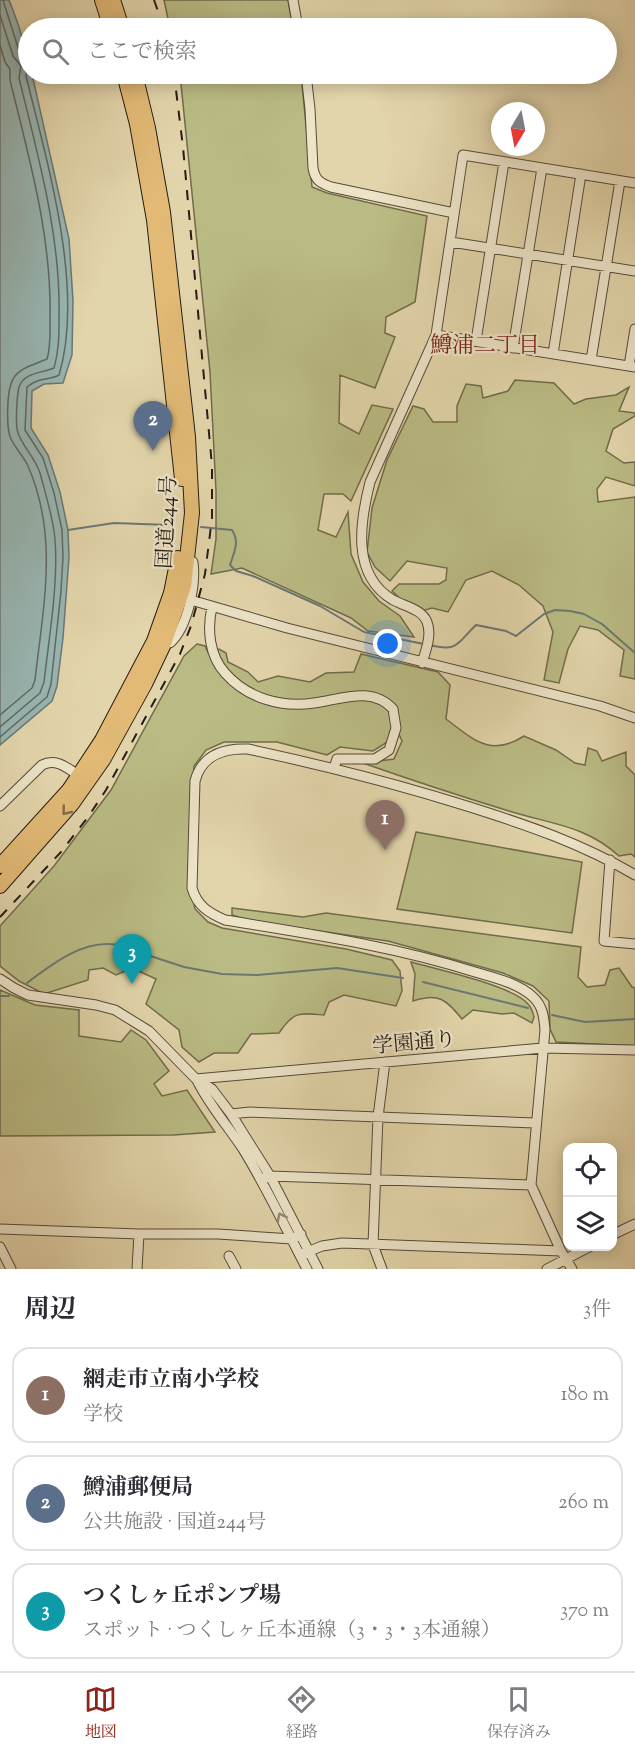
<!DOCTYPE html>
<html lang="ja">
<head>
<meta charset="utf-8">
<style>
	:root { --surface:#fff; --page:#f7f7f7; --text:#2b2b33; --muted:#7c7c81; --line:#e1e1e2; --accent:#8f2418 }
	body { margin:0; font-family:"Sorts Mill Goudy","Noto Serif JP",serif; background:var(--page); color:var(--text) }
	.controls { position:absolute; right:18px; bottom:18px; display:grid; overflow:hidden; border-radius:12px; box-shadow:0 3px 15px #0003 }
	.controls button { width:54px; height:54px; display:grid; place-items:center; padding:0; border:0; border-bottom:2px solid var(--line); background:var(--surface); color:var(--text); font:30px sans-serif }
	.compass { position:absolute; left:491px; top:102px; width:54px; height:54px; border-radius:50%; background:var(--surface); box-shadow:0 3px 15px #0003; rotate:190deg }
	.you { position:absolute; left:388px; top:644px; width:21px; height:21px; margin:-15px; border:4px solid #fff; border-radius:50%; background:#1a73e8; box-shadow:0 0 0 9px #1a73e833 }
	.badge { display:grid; place-items:center; width:39px; height:39px; border-radius:50%; background:var(--accent); color:#fff; font-size:20px; font-weight:700 }
	.pin { position:absolute; translate:-50% -50px; filter:drop-shadow(0 2px 3px #0008) }
	.pin::after { content:''; position:absolute; top:32px; width:21px; height:18px; background:inherit; clip-path:polygon(0 0,100% 0,50% 100%) }
	.list { margin:0; padding:0; list-style:none }
	h2 { display:flex; justify-content:space-between; align-items:center; height:78px; margin:0; padding:0 24px; font-size:26px }
	h2 small { font-size:20px; font-weight:400; color:var(--muted) }
	.list li { display:grid; grid-template-columns:39px 1fr auto; gap:18px; align-items:center; box-sizing:border-box; height:96px; margin:0 12px 12px; padding:0 12px; border:2px solid var(--line); border-radius:18px }
	.list b { display:block; font-size:22px; white-space:nowrap }
	.list p { margin:0; font-size:20px; white-space:nowrap; color:var(--muted) }
	.list em { font-size:20px; font-style:normal; color:var(--muted) }
	.icon { flex:none; width:33px; height:33px; fill:none; stroke:currentColor; stroke-width:2; stroke-linecap:round; stroke-linejoin:round }
	.map { position:relative; flex:none; width:635px; height:1269px; overflow:hidden }
	.search { position:absolute; background:var(--surface); box-shadow:0 3px 15px #0003; left:18px; right:18px; top:18px; height:66px; display:flex; align-items:center; gap:15px; box-sizing:border-box; padding:0 21px; border-radius:33px; color:var(--muted); font-size:22px }
	.sheet { height:402px; background:var(--surface) }
	nav { display:flex; justify-content:space-around; align-items:center; box-sizing:border-box; height:84px; border-top:2px solid var(--line); background:var(--surface); font-size:16px; color:var(--muted) }
	nav a { display:grid; justify-items:center; gap:3px }
	nav .on { color:var(--accent) }
	.map>svg:first-child { display:block }
	.green { fill:#babb84; stroke:#706c4c; stroke-width:1.5 }
	.water { fill:#98b6b3; stroke:#6a7874; stroke-width:1.5 }
	.lines { fill:none; stroke-linecap:round; stroke-linejoin:round }
	.shore { stroke:#5f6964; stroke-width:1.5 }
	.stream { stroke:#6a7874; stroke-width:2 }
	.minor-casing { stroke:#554a3a; stroke-width:11 }
	.highway-casing { stroke:#261c15; stroke-width:16 }
	.minor { stroke:#ede4c8; stroke-width:9 }
	.highway { stroke:#e2ba76; stroke-width:14 }
	.rail { stroke:#261c15; stroke-width:2; stroke-dasharray:10 10; stroke-linecap:butt }
	.oneway { stroke:#846b46 }
	.oneway2 { stroke:#938a77 }
	.labels { text-anchor:middle; stroke-width:4.5; stroke-linejoin:round; paint-order:stroke }
	.street-label { font-size:21px; fill:#261c15; stroke:#ede4c8 }
	.neighbourhood-label { font-size:22px; fill:#7a1f14; stroke:#ede4c8 }
</style>
</head>
<body>
<div class="map">
<svg width="635" height="1269" viewBox="0 0 635 1269">
	<rect width="100%" height="100%" fill="#e3d5ab"/>
	<filter id="stains"><feTurbulence type="fractalNoise" baseFrequency=".00333" numOctaves="4"/><feColorMatrix values="0 0 0 0 .2 0 0 0 0 .09 0 0 0 0 .02 0 0 0 .5 -.17"/></filter>
	<radialGradient id="worn" r=".72"><stop offset=".6" stop-color="#630" stop-opacity="0"/><stop offset="1" stop-color="#630" stop-opacity=".3"/></radialGradient>
	<path class="green" d="M164 0H288L293 28H170Z
		M180 74H301L312 187 327 193 427 216 415 302 386 317 385 333 395 337 375 388 340 375 339 423 359 434 372 405 393 409 351 501 343 494H324L318 530 336 537 348 512 351 554 363 582 379 601 400 616 414 637 368 631 351 618 242 568 211 574 216 539V491L210 372Z
		M515 380 554 383 574 404 586 399 616 395 629 387 619 411 635 413V416L613 429 606 451 624 463 635 462V486L606 477 597 489 598 502 635 497V679L620 676 624 650 598 630 580 626 568 649 559 683 544 680 553 632 543 606 519 585 492 571 466 580 448 612 432 608 422 611 403 601 392 591 399 584H439L446 580 447 568 407 561 390 581 375 567 367 552 372 508 387 460 413 406 424 409 433 422H457V406L466 384 481 386 483 398 508 391Z
		M197 644 205 646 209 654 219 649 226 653 228 662 248 672 258 682 278 676 310 682 326 673 354 672 361 654 438 672 450 685 446 719C473 739 490 758 524 736L556 750 575 763 585 765 588 748 597 751 602 761 626 752V766L635 775V857L631 854 619 856C585 825 550 824 509 811 460 796 411 780 363 763L394 759 402 741 398 732 389 741 373 751 340 747 327 755 277 742H224L206 750 194 766 188 877 195 909 208 922 222 928 346 949 392 960 400 971 402 991 396 1006 344 995 329 1002 324 1015C299 1013 294 1011 279 1033L251 1034 238 1053H214L199 1062 182 1047 179 1030 146 1004 156 979 132 968 116 975 103 968 89 970 88 980 44 994 19 981 0 966V926L54 866 111 790 184 656Z
		M416 832 582 862 572 933 397 909Z
		M232 908 303 917 326 913 581 947 578 977 587 987 605 985 610 970 619 968 632 987 635 988V1046L556 1042 550 1029 549 1001 533 986 503 973 388 941 251 921 232 915Z
		M411 962C435 969 514 986 528 1004 531 1007 533 1013 534 1017L532 1023 514 1013 502 1014 473 1010 462 1019C446 1000 439 992 413 1001L415 974Z
		M0 990 35 1005 79 1010V1036L121 1042 131 1030 146 1040 169 1071 154 1084 162 1096 187 1090 215 1132 173 1135 0 1136Z"/>
	<path class="water" d="M0 0H9C18 22 28 49 28 74H32L69 239 73 301 72 355 63 383 44 384 32 391 31 428 48 455 60 492 68 530 69 557 63 638 57 686 52 701 0 745Z"/>
	<g class="lines">
		<path class="shore" d="M3 0 20 54 24 58 28 59
			M0 15 13 56 21 66 19 78C38 156 61 236 59 318 59 335 59 351 54 368 43 373 24 372 19 387 17 395 15 425 18 433 23 447 35 458 40 473 45 492 51 511 54 531 60 575 49 637 44 682L40 693 0 727
			M0 45 5 62 10 69V80C29 158 52 237 50 319 50 332 51 346 47 359 34 365 15 368 11 384 7 395 6 429 11 439 16 449 24 457 28 466 37 487 43 512 45 533 50 580 40 634 35 680L32 688 0 715
			M0 737 47 697 51 684 61 591 63 557 62 530 54 493 43 458 25 430 27 387C41 376 48 381 59 375 85 289 47 162 26 76L28 70"/>
		<path class="stream" d="M201 527 232 530C240 542 234 552 230 565L236 571 253 576 320 606 364 632 424 644
			M68 530 114 523 169 525
			M429 645C459 652 456 644 476 625L506 631 516 636 544 614 555 610 570 611 584 614 602 624 635 653
			M423 982 528 1008
			M27 983C52 964 84 939 117 945L184 967 222 974 257 975 337 968 403 978
			M0 996H9
			M552 1015 585 1022 635 1019"/>
		<g class="minor-casing">
			<path id="minor" d="M293 0 298 28
				M306 74 310 109 313 168C315 180 320 183 331 187L454 213
				M451 242 635 271
				M436 335 635 367
				M476 341 504 162
				M513 348 542 168
				M553 354 581 174
				M591 360 620 181
				M629 366 635 329
				M191 600 287 628 600 706 635 718
				M212 607C207 629 209 655 225 673 247 698 281 708 314 703 340 700 371 685 393 709L396 728 389 750 375 759H337L334 768
				M162 643H170C188 627 196 584 193 562L184 557
				M422 663C426 650 432 635 427 622 422 609 404 606 393 600 351 575 360 522 370 482L436 335 463 155 635 183
				M0 806 42 765C58 757 69 770 83 778
				M610 860 604 941 635 944
				M0 979 14 988 28 995 96 1005 115 1010 149 1031 196 1079 212 1089 231 1114 270 1176 318 1269
				M196 1079 543 1048 635 1050
				M197 1080C209 1105 228 1126 243 1149 267 1188 286 1229 307 1269
				M231 1114 250 1112 535 1123
				M261 1179 270 1176 531 1185
				M0 1229 139 1234H218L292 1239 301 1234
				M612 1235 635 1224
				M0 1247 11 1269
				M300 1255 322 1246 342 1243 561 1251
				M229 1256 236 1269
				M137 1269 139 1234
				M382 1269 373 1245 378 1117 385 1062
				M547 1269 591 1246
				M572 1269 561 1251 531 1185 545 1030C544 1018 543 1006 533 997 518 983 495 978 475 972 393 946 310 934 225 920 209 913 197 906 192 888L195 781C202 755 223 748 248 749 323 765 397 784 470 807 527 825 583 844 635 875"/>
		</g>
		<g class="highway-casing">
			<path id="highway" d="M102 0 111 28
				M113 0 122 28
				M124 74 137 124 154 220 182 479
				M0 866 69 790 102 740 154 641 171 593 178 558
				M0 886 72 804 103 760 145 684 164 644 184 586 192 513 188 437 163 212 148 128 135 74"/>
		</g>
		<use href="#minor" class="minor"/>
		<use href="#highway" class="highway"/>
		<path class="rail" d="M154 0 164 28
			M0 917 61 852 88 817 106 790 180 654 191 626 205 574 212 518V466L183 147 174 74"/>
	</g>
	<defs><path id="oneway-chevron" d="M-2-3.5L2.5 0L-2 3.5" fill="none" stroke-width="1.6" stroke-linecap="round" stroke-linejoin="round" transform="scale(1.5)"/></defs>
	<use class="oneway" href="#oneway-chevron" transform="translate(66 811) rotate(129)"/>
	<use class="oneway2" href="#oneway-chevron" transform="translate(281 1217) rotate(-117)"/>
	<g class="labels">
		<g class="street-label">
			<text transform="translate(166 522) rotate(-87)" y="7">国道244号</text>
			<text transform="translate(414 1042) rotate(-5)" y="7">学園通り</text>
		</g>
		<g class="neighbourhood-label">
			<text x="485" y="352">鱒浦二丁目</text>
		</g>
	</g>
	<rect width="100%" height="100%" filter="url(#stains)"/>
	<rect width="100%" height="100%" fill="url(#worn)"/>
</svg>
<div class="controls">
<button><svg class="icon" aria-label="locate" viewBox="0 0 24 24"><circle cx="12" cy="12" r="6"/><path d="M12 2v4M12 18v4M2 12h4M18 12h4"/></svg></button>
<button><svg class="icon" aria-label="layers" viewBox="0 0 24 24"><path d="M12 4l9 5-9 5-9-5zM3 14l9 5 9-5"/></svg></button>
</div>
<svg class="compass" viewBox="-18 -18 36 36"><path d="M0-13l5 13h-10z" fill="#e53935"/><path d="M0 13l5-13h-10z" fill="#7c7c81"/></svg>
<div class="you"></div>
<div class="pin badge" style="left:385px;top:850px;background:#8d6e63">1</div>
<div class="pin badge" style="left:153px;top:451px;background:#5c6f8a">2</div>
<div class="pin badge" style="left:132px;top:984px;background:#0f9aa8">3</div>
<div class="search"><svg class="icon" aria-label="search" viewBox="0 0 24 24"><circle cx="10" cy="10" r="6"/><path d="M15 15l6 6"/></svg>ここで検索</div>
</div>
<section class="sheet">
<h2>周辺<small>3件</small></h2>
<ul class="list">
<li><span class="badge" style="background:#8d6e63">1</span><div><b>網走市立南小学校</b><p>学校</p></div><em>180 m</em></li>
<li><span class="badge" style="background:#5c6f8a">2</span><div><b>鱒浦郵便局</b><p>公共施設 · 国道244号</p></div><em>260 m</em></li>
<li><span class="badge" style="background:#0f9aa8">3</span><div><b>つくしヶ丘ポンプ場</b><p>スポット · つくしヶ丘本通線（3・3・3本通線）</p></div><em>370 m</em></li>
</ul>
</section>
<nav>
<a class="on"><svg class="icon" aria-label="map" viewBox="0 0 24 24"><path d="M3 6l6-2 6 2 6-2v14l-6 2-6-2-6 2zM9 4v14M15 6v14"/></svg>地図</a>
<a><svg class="icon" aria-label="directions" viewBox="0 0 24 24"><path d="M12 3l9 9-9 9-9-9zM9 14v-3h6M13 9l2 2-2 2"/></svg>経路</a>
<a><svg class="icon" aria-label="saved" viewBox="0 0 24 24"><path d="M7 4h10v16l-5-4-5 4z"/></svg>保存済み</a>
</nav>
</body>
</html>
